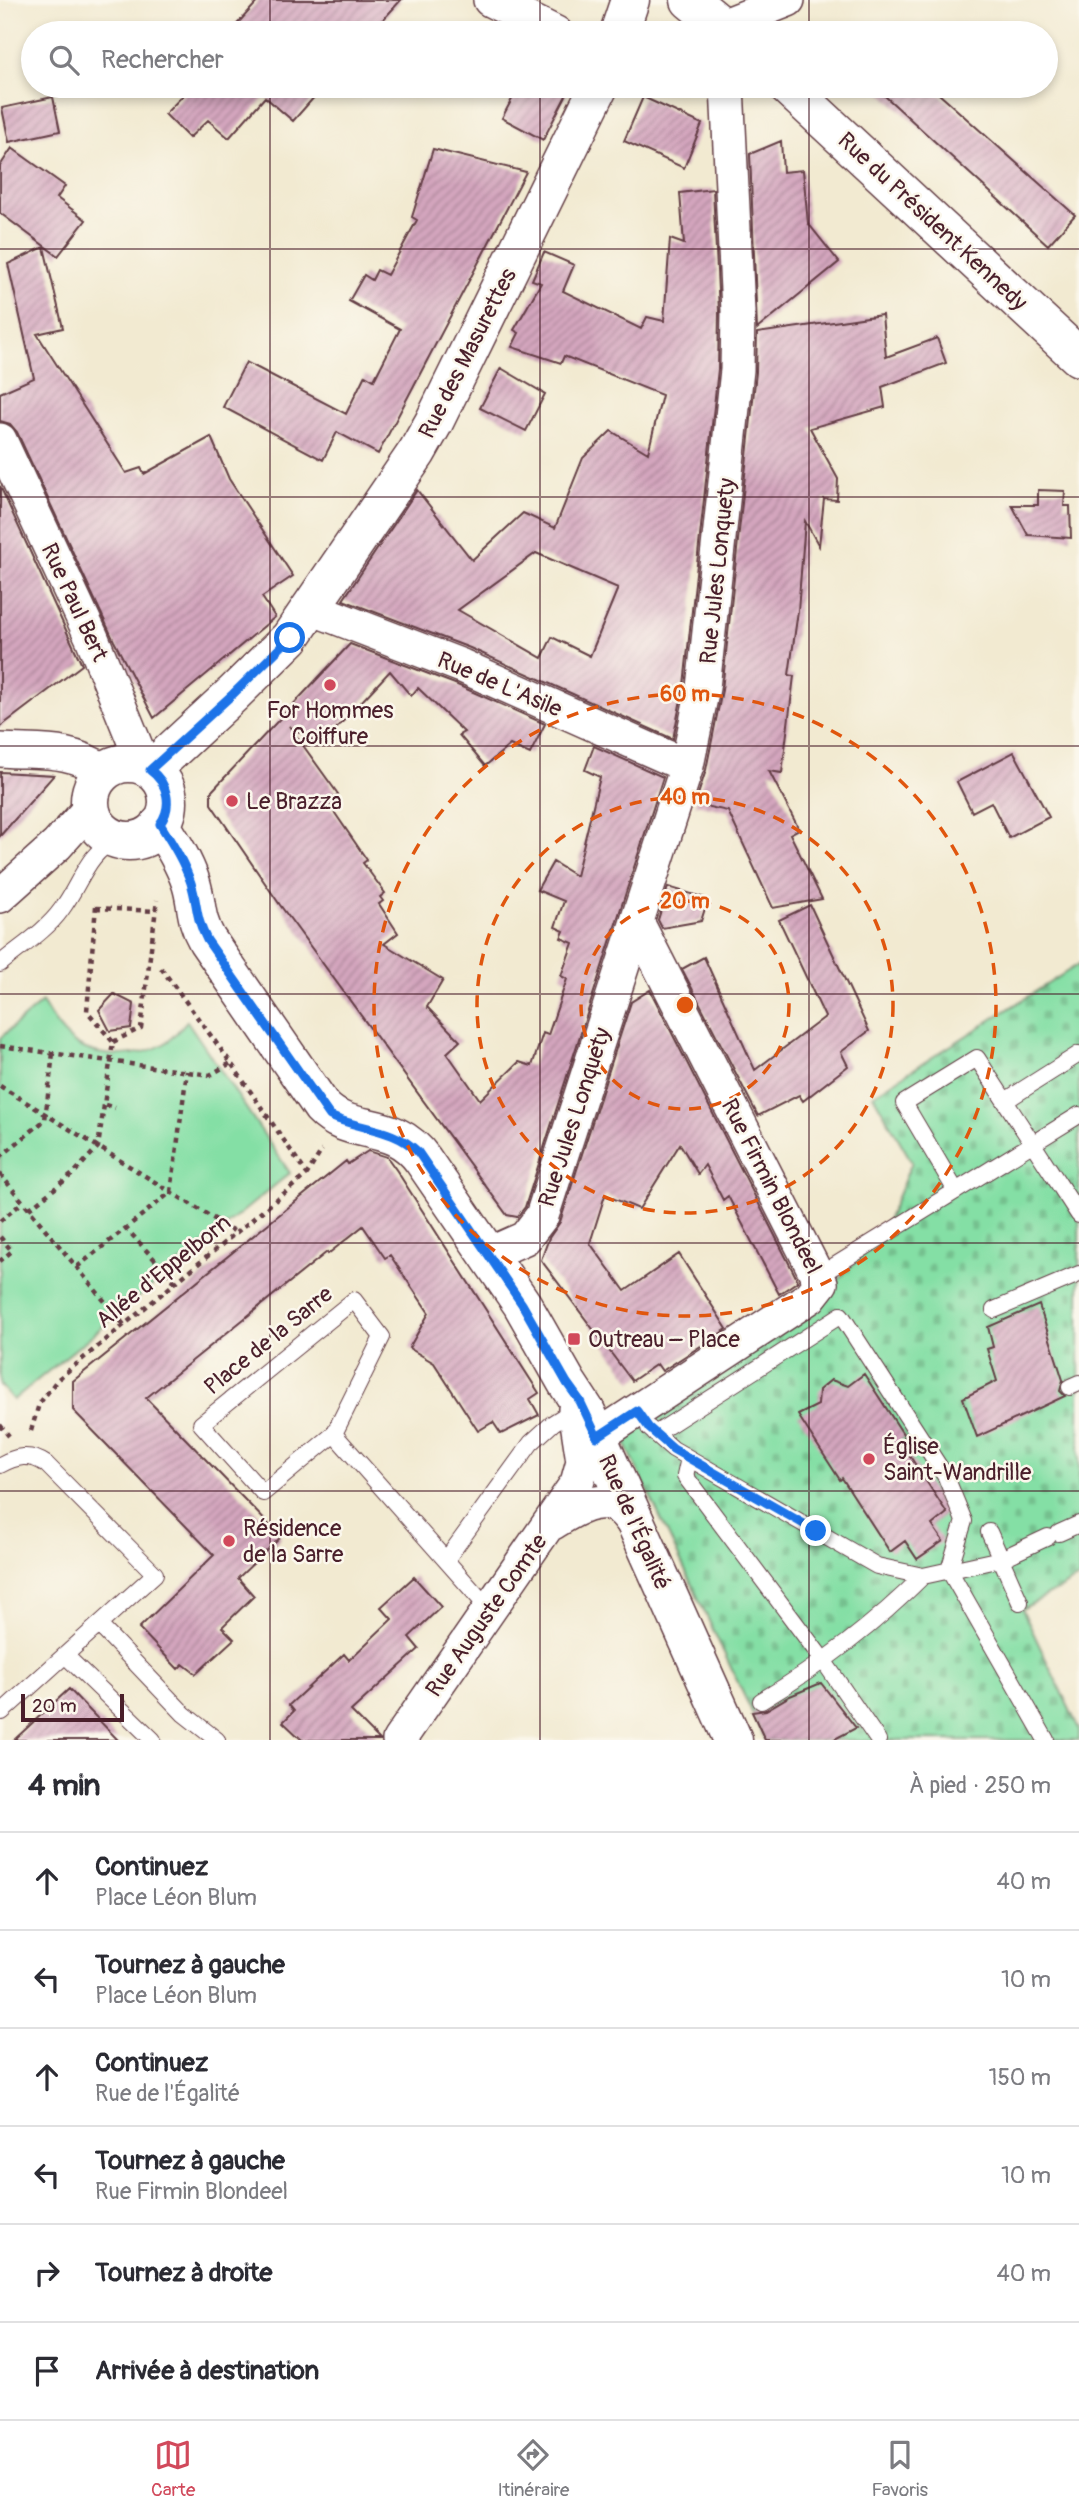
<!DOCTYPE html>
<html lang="fr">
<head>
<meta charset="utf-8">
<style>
	:root { --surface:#fff; --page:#f7f7f7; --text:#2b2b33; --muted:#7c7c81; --line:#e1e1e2; --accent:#d1495b }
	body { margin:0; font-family:Pangolin,sans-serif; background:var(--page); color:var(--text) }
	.scale { position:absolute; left:21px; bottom:18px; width:103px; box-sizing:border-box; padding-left:7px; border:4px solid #4a1f2b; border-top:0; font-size:19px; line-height:24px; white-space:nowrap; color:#4a1f2b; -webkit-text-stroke:5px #fbf7ec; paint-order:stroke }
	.stop { position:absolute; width:21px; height:21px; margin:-16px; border:5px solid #1a73e8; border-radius:50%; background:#fff }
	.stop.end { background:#1a73e8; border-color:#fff; box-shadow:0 2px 7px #0008 }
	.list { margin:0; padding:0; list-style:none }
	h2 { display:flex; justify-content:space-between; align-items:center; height:91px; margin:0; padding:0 28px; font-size:30px }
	h2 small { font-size:23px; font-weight:400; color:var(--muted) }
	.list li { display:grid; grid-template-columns:46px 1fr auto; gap:21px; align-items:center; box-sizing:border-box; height:98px; padding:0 28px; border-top:2px solid var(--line) }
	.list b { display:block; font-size:26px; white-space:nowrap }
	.list p { margin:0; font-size:23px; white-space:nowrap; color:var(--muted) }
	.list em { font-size:23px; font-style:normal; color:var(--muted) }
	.icon { flex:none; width:38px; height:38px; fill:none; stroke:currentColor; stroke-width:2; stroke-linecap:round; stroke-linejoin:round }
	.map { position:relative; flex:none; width:1079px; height:1740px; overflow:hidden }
	.search { position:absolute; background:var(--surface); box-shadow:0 4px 10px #0003; left:21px; right:21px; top:21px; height:77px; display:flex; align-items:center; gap:18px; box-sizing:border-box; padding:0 24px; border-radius:38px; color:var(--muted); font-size:26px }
	.sheet { height:679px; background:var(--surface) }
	nav { display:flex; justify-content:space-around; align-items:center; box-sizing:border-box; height:98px; border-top:2px solid var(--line); background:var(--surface); font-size:19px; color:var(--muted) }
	nav a { display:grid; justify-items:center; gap:4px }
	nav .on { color:var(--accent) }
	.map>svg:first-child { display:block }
	.cemetery { fill:url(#cemetery-stones); stroke:#677f68; stroke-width:2 }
	.green { fill:#84dfa5; stroke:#677f68; stroke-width:2 }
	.building { fill:url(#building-hatch); fill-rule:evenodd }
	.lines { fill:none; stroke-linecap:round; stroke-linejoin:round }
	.lane-casing { stroke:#633d44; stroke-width:18 }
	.street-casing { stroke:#633d44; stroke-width:36 }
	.secondary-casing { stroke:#633d44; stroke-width:41 }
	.path { stroke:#633d44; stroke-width:4.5; stroke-dasharray:5 5; stroke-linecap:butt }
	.lane { stroke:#fff; stroke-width:16 }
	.street { stroke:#fff; stroke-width:33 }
	.secondary { stroke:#fff; stroke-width:38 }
	.route { stroke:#1a73e8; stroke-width:9 }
	.grid { fill:none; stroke:#4a1f2b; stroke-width:2; stroke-opacity:0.55 }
	.ring { fill:none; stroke:#e0560e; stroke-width:3.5; stroke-dasharray:12 9 }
	.poi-dot { fill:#d1495b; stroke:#fbf7ec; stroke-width:2.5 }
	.labels { text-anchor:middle; stroke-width:5; stroke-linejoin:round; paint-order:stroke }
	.street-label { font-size:23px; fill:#4a1f2b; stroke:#fbf7ec }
	.poi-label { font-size:23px; fill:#4a1f2b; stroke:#fbf7ec; text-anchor:start }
	.centre { fill:#e0560e; stroke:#fbf7ec; stroke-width:3.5 }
	.ring-label { font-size:21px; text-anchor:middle; font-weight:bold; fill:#e0560e; stroke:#fbf7ec; stroke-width:5; stroke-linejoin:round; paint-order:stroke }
</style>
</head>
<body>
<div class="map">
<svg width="1079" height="1740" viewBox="0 0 1079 1740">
	<defs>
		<pattern id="cemetery-stones" width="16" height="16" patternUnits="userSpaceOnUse" patternTransform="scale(1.75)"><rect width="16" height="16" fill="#84dfa5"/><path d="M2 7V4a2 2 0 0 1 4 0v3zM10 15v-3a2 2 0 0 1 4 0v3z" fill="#74bf8e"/></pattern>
		<pattern id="building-hatch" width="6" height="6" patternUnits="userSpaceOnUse" patternTransform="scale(1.75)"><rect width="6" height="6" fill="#d4a6be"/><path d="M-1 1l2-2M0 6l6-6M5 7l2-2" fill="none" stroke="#ae879b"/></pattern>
	</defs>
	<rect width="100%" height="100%" fill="#fbf7ec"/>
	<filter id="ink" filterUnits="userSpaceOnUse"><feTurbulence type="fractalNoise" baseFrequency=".0143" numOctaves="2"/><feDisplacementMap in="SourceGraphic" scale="14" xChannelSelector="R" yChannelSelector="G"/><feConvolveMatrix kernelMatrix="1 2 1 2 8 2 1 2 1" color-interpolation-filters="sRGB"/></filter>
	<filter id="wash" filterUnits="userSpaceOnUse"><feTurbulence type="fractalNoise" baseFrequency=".00686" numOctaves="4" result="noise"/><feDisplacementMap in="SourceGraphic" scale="28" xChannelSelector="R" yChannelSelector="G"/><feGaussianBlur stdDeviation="1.57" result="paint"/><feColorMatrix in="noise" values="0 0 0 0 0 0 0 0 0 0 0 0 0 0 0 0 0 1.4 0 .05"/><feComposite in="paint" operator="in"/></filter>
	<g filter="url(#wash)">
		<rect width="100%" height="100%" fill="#f2ead1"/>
		<path class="cemetery" d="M1079 964V1578L1022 1609 1079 1729V1740H765L619 1430 821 1299 883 1231 912 1162 873 1095Z"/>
		<path class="green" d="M42 1002C50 1017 65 1039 81 1047 105 1059 141 1057 164 1044 173 1039 180 1028 187 1021L290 1173 13 1400 0 1385V1038Z"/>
		<g id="blocks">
			<path class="building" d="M259 0H401L371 33H229Z
				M192 86H324L293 121 265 97 229 138 208 120 189 138 165 114Z
				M519 86H571L543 140 502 118Z
				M874 86H930L1075 215 1048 245Z
				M53 97 60 131 9 142 2 108Z
				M643 97 702 124 684 168 624 141Z
				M781 141 783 172 803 170 808 223 839 262 757 329 750 154Z
				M12 148 65 186 57 198 86 220 58 256 0 213V166Z
				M433 149 526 172 378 454 337 432 323 460 223 407 246 362 346 414 365 375 374 380 400 329 349 301 364 275 372 280 377 270 387 275 417 220 412 217Z
				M713 189 719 311 718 369 684 685 673 739 470 648 343 600 417 490 472 560 523 513 555 528 583 458 611 431 648 453 662 395 564 356 561 363 512 347 519 333 514 330 541 283 532 280 544 252 574 265 563 291 641 329 647 317 664 321 670 239 684 244 680 193ZM536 553 618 588 590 656 552 637 542 658 458 610Z
				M44 247 63 328 37 334 126 473 141 468 144 474 211 437 229 479 293 576 262 597 275 617 154 718 114 641 17 432 10 424 0 421V393L34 378 8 264Z
				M882 315 886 357 937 338 946 363 882 387 885 407 810 428 838 479 837 500 824 499 819 546 805 521 798 611 789 675 794 676 782 773 769 771 799 829 790 834 822 899 773 908 728 811 695 804 706 770 722 690 756 372 757 333Z
				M501 368 545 394 526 431 480 408Z
				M0 486 82 665 0 727Z
				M1038 490 1065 491 1064 506H1070L1071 538 1028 535 1012 505H1038Z
				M350 644 455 684 545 724 530 754 510 745 485 766 459 735 464 732 418 688 411 696 390 671 321 745 289 726 338 794 328 803 367 860 363 863 385 893 380 897 383 901 379 904 398 933 384 944 443 980 427 1007 460 1041 447 1053 480 1100 519 1062 532 1066 543 1033 548 1035 567 979 561 976 573 943 561 938 564 931 555 927 564 901 537 890 553 862 576 876 600 777 585 770 594 746 663 777 525 1207 517 1217 507 1215 280 905 211 804V792Z
				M1014 752 1049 817 1009 838 991 802 972 812 957 782Z
				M0 772 54 775 0 836Z
				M668 887 708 899 701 921 662 928 658 920Z
				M810 905 869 1031 841 1052 848 1066 803 1101 799 1095 758 1116 682 969 704 957 755 1070 825 1017 779 920Z
				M650 990 798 1281 779 1294 728 1196 723 1200 705 1165 698 1174 680 1144 639 1209 605 1195 590 1243 625 1291 679 1254 727 1329 662 1371 657 1364 632 1381 541 1260 549 1238 560 1222 631 1002Z
				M114 994 134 1004 131 1028 110 1031 99 1010Z
				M368 1151 387 1157 397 1171 539 1393 530 1399 539 1415 501 1434 493 1422 478 1431 434 1363 409 1348 429 1313 390 1255 385 1258 363 1226 328 1254 327 1252 146 1398 281 1537 238 1578 254 1596 222 1627 234 1639 196 1674 183 1664 178 1669 139 1628 214 1555 73 1410V1381L346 1161 348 1164Z
				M1039 1305 1063 1380 1060 1391 1065 1396 977 1437 963 1398 997 1381 987 1349 993 1347 988 1327Z
				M864 1374 905 1437 900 1441 947 1513 932 1525 943 1541 917 1559 905 1541 890 1552 842 1478 840 1480 798 1415 818 1405 819 1390 831 1380 848 1386Z
				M414 1577 441 1607 409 1637 419 1649 351 1711 380 1740H302L283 1722 294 1711 289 1705 344 1654 349 1660 392 1619 381 1607Z
				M821 1683 856 1728 833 1740H765L752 1712 766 1710 790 1696Z
				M69 1689 118 1740H14Z"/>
		</g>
	</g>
	<g filter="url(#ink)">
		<use href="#blocks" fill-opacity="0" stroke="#633d44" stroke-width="2"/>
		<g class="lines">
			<g class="lane-casing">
				<path id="lane" d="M0 964C20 947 46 931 61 910 81 884 86 853 117 839
					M1005 1101 1079 1054
					M956 1191 904 1103 977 1058 1079 1215
					M818 1276 1079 1115
					M354 1300 382 1337 334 1434 263 1493 201 1424Z
					M994 1310 1079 1274
					M1070 1387 1079 1383
					M649 1428 673 1449 877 1566 923 1576 1001 1559 1048 1537
					M334 1434 489 1609
					M655 1434 841 1315 946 1477 964 1521 949 1570 1046 1740
					M689 1458 685 1476 823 1660 878 1740
					M0 1465C16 1456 30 1453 46 1464L155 1574 2 1712 0 1710
					M989 1532 1020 1602
					M1059 1533 1079 1524
					M446 1560 531 1443 553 1423 577 1408
					M100 1626 184 1714 217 1740
					M66 1656 153 1740
					M761 1701C820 1666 875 1624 923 1576"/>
			</g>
			<g class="street-casing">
				<path id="street" d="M490 0 556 33
					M723 33 722 26 788 0
					M0 440 92 638 144 766
					M311 608 462 666 687 766
					M0 750C42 753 67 747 105 771
					M0 896 57 845 91 807
					M489 1254 525 1238 542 1216 687 766 703 688 737 370 738 311 727 86
					M597 1437 810 1297 821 1283 637 922
					M551 1524C569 1513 598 1493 619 1508 627 1513 632 1522 638 1530
					M399 1740 577 1483 583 1461 575 1409"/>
			</g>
			<g class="secondary-casing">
				<path id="secondary" d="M690 0 730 33
					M619 33 630 0
					M787 86 1079 357
					M90 802a39 39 0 1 1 78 0a39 39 0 1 1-78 0Z
					M151 770 233 694 290 638 417 452 434 422 599 86
					M160 824C172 843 184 862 191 883 198 905 194 917 207 940L322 1107C351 1138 392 1117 423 1160L522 1304 567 1383 586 1412 733 1740"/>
			</g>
			<path class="path" d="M96 908 154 911
				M161 968 231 1063 307 1174
				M113 1042 141 1028 157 900
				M0 1046 210 1075 231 1063
				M0 1086 237 1233
				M105 1105 115 1108
				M0 1157 45 1120 53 1053
				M0 1174 125 1326
				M29 1209 74 1173 98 1147 113 1042 87 1011 96 906
				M0 1221 23 1202
				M125 1227 176 1283
				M0 1237 12 1251 0 1261
				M77 1267 171 1192 187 1071
				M0 1425 9 1436
				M31 1431 39 1404 57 1380 299 1181 307 1174 322 1150"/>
			<use href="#lane" class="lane"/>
			<use href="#street" class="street"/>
			<use href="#secondary" class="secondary"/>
		</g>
	</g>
	<g class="lines" filter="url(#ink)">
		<path class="route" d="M290 638 233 694 150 770C168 783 173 806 160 824 172 843 184 862 191 883 198 905 195 917 207 940L330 1116C360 1130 393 1127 418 1152L522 1304 567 1383 580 1401 597 1437 637 1411 649 1428 673 1449 816 1531"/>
	</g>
	<path class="grid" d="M270 0V33M540 0V33M809 0V33M270 86V1740M540 86V1740M809 86V1740M0 249H1079M0 497H1079M0 746H1079M0 994H1079M0 1243H1079M0 1491H1079"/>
	<g class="ring">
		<circle cx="685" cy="1005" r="104"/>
		<circle cx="685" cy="1005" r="208"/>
		<circle cx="685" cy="1005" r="311"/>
	</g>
	<g class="poi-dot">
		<circle cx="330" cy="685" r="7"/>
		<circle cx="232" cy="801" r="7"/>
		<rect x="567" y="1332" width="14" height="14" rx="3.5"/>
		<circle cx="869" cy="1459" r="7"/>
		<circle cx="229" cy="1541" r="7"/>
	</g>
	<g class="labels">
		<g class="street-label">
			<text transform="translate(933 221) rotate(43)" y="8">Rue du Président Kennedy</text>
			<text transform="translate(467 353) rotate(-63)" y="8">Rue des Masurettes</text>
			<text transform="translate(717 571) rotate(-84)" y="8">Rue Jules Lonquety</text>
			<text transform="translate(75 602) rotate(65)" y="8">Rue Paul Bert</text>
			<text transform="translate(500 684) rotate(23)" y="8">Rue de L'Asile</text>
			<text transform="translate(574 1117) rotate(-72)" y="8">Rue Jules Lonquety</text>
			<text transform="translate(772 1186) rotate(63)" y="8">Rue Firmin Blondeel</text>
			<text transform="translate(163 1271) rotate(-39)" y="8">Allée d'Eppelborn</text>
			<text transform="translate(268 1340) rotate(-39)" y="8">Place de la Sarre</text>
			<text transform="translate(635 1522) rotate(66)" y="8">Rue de l'Égalité</text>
			<text transform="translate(486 1615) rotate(-55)" y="8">Rue Auguste Comte</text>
		</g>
		<g class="poi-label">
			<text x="330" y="718" text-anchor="middle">For Hommes<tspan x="330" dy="26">Coiffure</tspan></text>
			<text x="246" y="809">Le Brazza</text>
			<text x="588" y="1347">Outreau – Place</text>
			<text x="883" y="1454">Église<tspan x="883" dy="26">Saint-Wandrille</tspan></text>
			<text x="243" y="1536">Résidence<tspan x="243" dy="26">de la Sarre</tspan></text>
		</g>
	</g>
	<circle cx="685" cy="1005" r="10" class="centre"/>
	<g class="ring-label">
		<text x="685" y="701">60 m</text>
		<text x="685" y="804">40 m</text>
		<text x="685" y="908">20 m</text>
	</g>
</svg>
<div class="scale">20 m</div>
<div class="stop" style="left:290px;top:638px"></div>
<div class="stop end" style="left:816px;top:1531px"></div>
<div class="search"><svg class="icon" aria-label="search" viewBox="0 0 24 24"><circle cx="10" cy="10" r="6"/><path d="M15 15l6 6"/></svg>Rechercher</div>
</div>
<section class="sheet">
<h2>4 min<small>À pied · 250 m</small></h2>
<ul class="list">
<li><svg class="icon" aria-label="ahead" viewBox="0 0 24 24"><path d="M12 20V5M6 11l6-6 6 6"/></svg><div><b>Continuez</b><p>Place Léon Blum</p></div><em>40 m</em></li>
<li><svg class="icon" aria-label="left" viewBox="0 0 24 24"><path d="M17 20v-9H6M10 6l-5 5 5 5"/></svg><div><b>Tournez à gauche</b><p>Place Léon Blum</p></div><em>10 m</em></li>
<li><svg class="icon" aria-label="ahead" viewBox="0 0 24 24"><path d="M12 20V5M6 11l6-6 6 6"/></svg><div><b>Continuez</b><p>Rue de l'Égalité</p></div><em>150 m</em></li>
<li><svg class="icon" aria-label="left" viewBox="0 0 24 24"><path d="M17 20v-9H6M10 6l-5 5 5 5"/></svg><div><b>Tournez à gauche</b><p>Rue Firmin Blondeel</p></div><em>10 m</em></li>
<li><svg class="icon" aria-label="right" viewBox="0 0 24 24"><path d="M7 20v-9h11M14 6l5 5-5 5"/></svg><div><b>Tournez à droite</b></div><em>40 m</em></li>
<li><svg class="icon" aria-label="arrive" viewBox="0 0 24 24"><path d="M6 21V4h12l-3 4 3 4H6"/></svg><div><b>Arrivée à destination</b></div></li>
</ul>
</section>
<nav>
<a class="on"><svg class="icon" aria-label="map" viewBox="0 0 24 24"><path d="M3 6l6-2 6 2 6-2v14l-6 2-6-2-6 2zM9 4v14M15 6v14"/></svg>Carte</a>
<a><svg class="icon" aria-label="directions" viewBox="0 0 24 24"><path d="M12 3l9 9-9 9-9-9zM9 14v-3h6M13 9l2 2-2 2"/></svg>Itinéraire</a>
<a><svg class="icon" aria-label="saved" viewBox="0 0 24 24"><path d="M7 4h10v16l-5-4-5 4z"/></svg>Favoris</a>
</nav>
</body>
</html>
